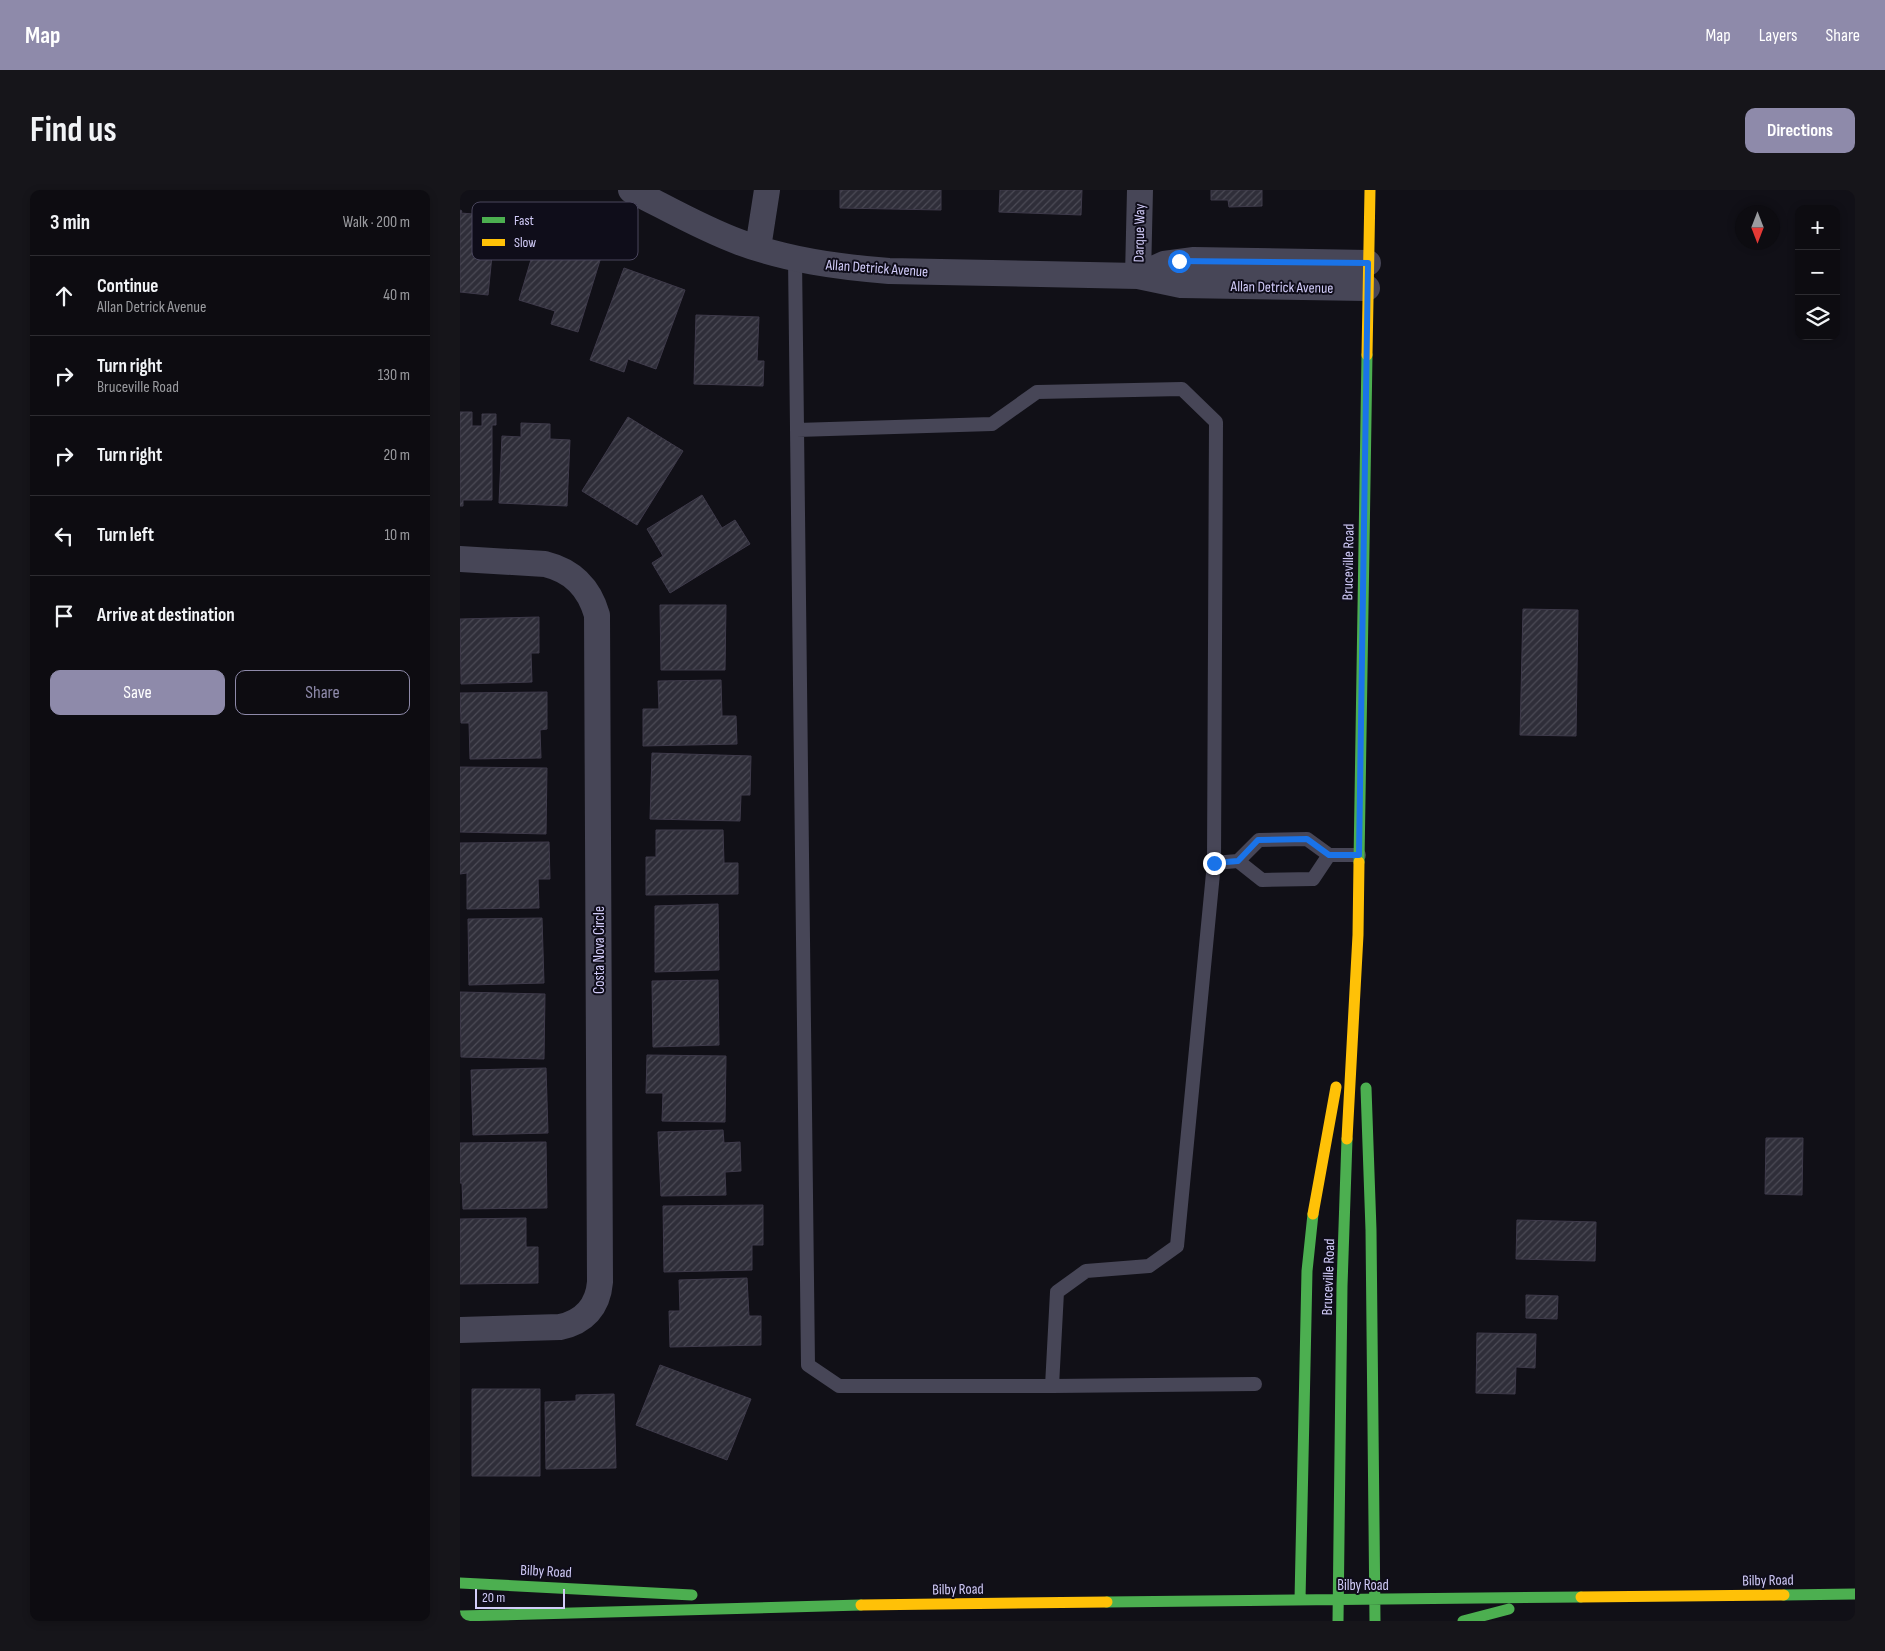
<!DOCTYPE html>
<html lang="en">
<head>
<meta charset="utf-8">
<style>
	:root { --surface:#0d0c11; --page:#16151a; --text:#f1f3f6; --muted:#9a9b9f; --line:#2d2c31; --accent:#8e8aaa }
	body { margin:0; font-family:"Sofia Sans Condensed",sans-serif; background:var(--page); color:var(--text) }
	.controls { position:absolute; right:15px; top:15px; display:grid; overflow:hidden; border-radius:10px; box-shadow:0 2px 8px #0003 }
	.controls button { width:45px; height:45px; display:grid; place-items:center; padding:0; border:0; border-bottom:1px solid var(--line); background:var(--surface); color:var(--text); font:25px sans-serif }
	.compass { position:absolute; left:1275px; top:15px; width:45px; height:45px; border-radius:50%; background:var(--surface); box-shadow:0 2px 8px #0003; rotate:180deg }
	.scale { position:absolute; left:15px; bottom:12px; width:90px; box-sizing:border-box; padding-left:5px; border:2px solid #d2ccf9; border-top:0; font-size:14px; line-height:18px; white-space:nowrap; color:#d2ccf9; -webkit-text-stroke:4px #0f0d1a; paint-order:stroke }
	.stop { position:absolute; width:15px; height:15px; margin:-11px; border:4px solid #1a73e8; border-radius:50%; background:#fff }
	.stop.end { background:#1a73e8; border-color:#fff; box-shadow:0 1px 5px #0008 }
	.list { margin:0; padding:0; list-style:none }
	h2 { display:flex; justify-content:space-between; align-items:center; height:65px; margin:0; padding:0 20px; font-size:21px }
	h2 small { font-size:16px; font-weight:400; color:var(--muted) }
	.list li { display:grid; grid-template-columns:32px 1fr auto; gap:15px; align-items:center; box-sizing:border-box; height:80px; padding:0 20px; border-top:1px solid var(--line) }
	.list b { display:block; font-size:19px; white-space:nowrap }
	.list p { margin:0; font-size:16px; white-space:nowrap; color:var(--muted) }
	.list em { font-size:16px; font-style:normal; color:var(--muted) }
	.actions { display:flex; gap:10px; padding:15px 20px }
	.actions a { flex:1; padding:11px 0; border:1px solid var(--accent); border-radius:10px; text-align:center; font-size:18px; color:var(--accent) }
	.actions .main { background:var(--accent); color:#fff }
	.icon { flex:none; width:28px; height:28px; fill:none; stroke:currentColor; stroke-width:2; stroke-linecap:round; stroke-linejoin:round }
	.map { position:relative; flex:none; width:1395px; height:1431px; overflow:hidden; border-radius:10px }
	header { display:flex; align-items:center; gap:30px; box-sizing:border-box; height:70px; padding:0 25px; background:var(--accent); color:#fff }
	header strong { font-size:24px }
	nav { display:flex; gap:28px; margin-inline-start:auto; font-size:18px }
	.intro { display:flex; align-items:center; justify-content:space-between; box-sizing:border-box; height:120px; padding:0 30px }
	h1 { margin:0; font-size:35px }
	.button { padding:12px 22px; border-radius:10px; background:var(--accent); color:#fff; font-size:18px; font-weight:700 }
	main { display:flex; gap:30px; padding:0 30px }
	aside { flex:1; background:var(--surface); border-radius:10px; box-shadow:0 2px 8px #0003 }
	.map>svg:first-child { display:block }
	.building { fill:url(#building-hatch); stroke:#3e3a4a }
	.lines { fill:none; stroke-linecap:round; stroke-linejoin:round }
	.lane { stroke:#474657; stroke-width:14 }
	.street { stroke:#474657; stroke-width:26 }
	.fast { stroke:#4caf50; stroke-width:11 }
	.slow { stroke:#ffc107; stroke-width:11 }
	.route { stroke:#1a73e8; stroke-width:6 }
	.labels { text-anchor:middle; stroke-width:4; stroke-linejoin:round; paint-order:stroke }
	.street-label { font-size:15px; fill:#d2ccf9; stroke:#0f0d1a }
	.key { fill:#0f0d1a; stroke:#4a465d; stroke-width:1 }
	.key-label { font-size:14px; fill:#d2ccf9 }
</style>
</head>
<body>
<header>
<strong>Map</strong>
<nav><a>Map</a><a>Layers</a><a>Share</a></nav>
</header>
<div class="intro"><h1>Find us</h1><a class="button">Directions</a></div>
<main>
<aside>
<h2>3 min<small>Walk · 200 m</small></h2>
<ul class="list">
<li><svg class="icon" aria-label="ahead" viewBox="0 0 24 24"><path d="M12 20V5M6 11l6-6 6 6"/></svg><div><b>Continue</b><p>Allan Detrick Avenue</p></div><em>40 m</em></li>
<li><svg class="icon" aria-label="right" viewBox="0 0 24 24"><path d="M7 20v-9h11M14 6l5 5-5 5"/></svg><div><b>Turn right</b><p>Bruceville Road</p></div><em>130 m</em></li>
<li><svg class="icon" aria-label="right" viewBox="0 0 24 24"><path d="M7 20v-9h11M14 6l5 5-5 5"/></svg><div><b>Turn right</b></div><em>20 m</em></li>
<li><svg class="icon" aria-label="left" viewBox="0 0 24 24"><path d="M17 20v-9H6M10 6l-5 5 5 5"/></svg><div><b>Turn left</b></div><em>10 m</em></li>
<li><svg class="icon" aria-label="arrive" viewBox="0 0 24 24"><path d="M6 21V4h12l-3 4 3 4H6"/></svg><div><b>Arrive at destination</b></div></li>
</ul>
<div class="actions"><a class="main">Save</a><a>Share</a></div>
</aside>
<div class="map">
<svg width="1395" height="1431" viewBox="0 0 1395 1431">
	<defs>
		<pattern id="building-hatch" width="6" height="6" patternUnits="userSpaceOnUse" patternTransform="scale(1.25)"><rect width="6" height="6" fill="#2f2e39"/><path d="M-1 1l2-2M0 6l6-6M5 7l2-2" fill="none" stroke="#4c4b56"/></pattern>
	</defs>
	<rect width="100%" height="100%" fill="#111017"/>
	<path class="building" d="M380 0H481V20L380 18Z
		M540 0H622L621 25 539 22Z
		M751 0H802V16L769 17 768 10H751Z
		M0 20 2 21 1 23 36 26 28 105 0 102Z
		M78 46 114 57 118 46 145 54 118 142 91 134 95 121 59 110Z
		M164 78 225 100 196 179 168 169 164 182 130 170Z
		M236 125 299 127 297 171H304L303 196 234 194Z
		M0 222H12V236H22V224H36V235H32V310H3V316H0Z
		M168 227 223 261 177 335 122 301Z
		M61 233 90 234V249L110 250 107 316 39 313 42 246 61 247Z
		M242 305 262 338 275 330 290 354 210 403 192 373 203 366 187 339Z
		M200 415H266L265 480H201Z
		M1063 419 1118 420 1116 546 1060 545Z
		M79 427V463H71L72 492 1 494 0 429Z
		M261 490 262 526H276L277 554 183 556V519H199L198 491Z
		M87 502V539L80 540 81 568 10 569 9 533H1L0 503Z
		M192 563 291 566 290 605H281L280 631 190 629Z
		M0 577 87 578 86 644 0 642Z
		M196 640H263L264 673H278V704L186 705V667H196Z
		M89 652 90 689H78L79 718 7 719V683L0 684V653Z
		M258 714 259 780 195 782V716Z
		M82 728 84 793 9 795 8 729Z
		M258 790 259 855 193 857 192 791Z
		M0 802 85 804 84 869 1 867Z
		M187 865 266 866 265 932 202 931 203 903H186Z
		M86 878 88 943 13 945 11 880Z
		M263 940 264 953 280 952 281 981 265 982 266 1005 201 1006 198 942Z
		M1306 948H1343L1342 1005 1305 1004Z
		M86 952 87 1018 3 1019 2 993H0V953Z
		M303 1015V1055H292V1080L204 1082 203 1016Z
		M66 1028V1057H78V1093L0 1094V1029Z
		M1057 1030 1136 1032 1135 1071 1056 1069Z
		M287 1088 289 1126H301V1155L210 1157 209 1121H220L219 1090Z
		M1066 1105 1098 1106 1097 1129 1066 1128Z
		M1017 1143 1076 1144 1075 1178 1056 1177 1055 1204 1016 1203Z
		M200 1175 291 1209 267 1270 176 1235Z
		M12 1199H80V1286H12Z
		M154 1204 156 1278 86 1279 85 1212 116 1211V1205Z"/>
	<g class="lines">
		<path class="lane" d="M335 68 348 1175 379 1196H592L597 1102 626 1081 689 1076 717 1056 754 673 778 671
			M337 240 532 234 577 202 722 199 756 232 754 673
			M869 665 853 689 802 690 778 671 799 650 847 649 869 665H899
			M592 1196 795 1194"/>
		<path class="street" d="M171 0C207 18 241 38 279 52 327 70 378 77 429 81L678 86 721 95 907 98
			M298 58 307 0
			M678 86 704 74 734 70 908 73
			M678 86 680 0
			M0 369 85 374C113 381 129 397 137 425L140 1092C138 1117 124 1132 100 1137L0 1140"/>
		<path class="fast" d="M899 672 907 165
			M906 898 911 1040 915 1431
			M0 1393 232 1405
			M1324 1405 1395 1404
			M840 1410 847 1081 853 1024
			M647 1412 1121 1407
			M0 1426 401 1415
			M878 1431 882 1096 887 949
			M1003 1431 1049 1419"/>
		<path class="slow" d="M907 165 910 0
			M887 949 898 745 899 672
			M853 1024 876 897
			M1121 1407 1324 1405
			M401 1415 647 1412"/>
	</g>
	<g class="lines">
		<path class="route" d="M719 71 908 73 899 665H869L847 649 798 650 778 671 754 673"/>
	</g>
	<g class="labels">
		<g class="street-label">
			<text transform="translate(679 43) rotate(-89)" y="5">Darque Way</text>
			<text transform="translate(417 78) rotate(4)" y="5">Allan Detrick Avenue</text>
			<text transform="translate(822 97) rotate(1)" y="5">Allan Detrick Avenue</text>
			<text transform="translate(888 372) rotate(-89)" y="5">Bruceville Road</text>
			<text transform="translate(139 760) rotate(-90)" y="5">Costa Nova Circle</text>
			<text transform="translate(868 1087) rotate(-88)" y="5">Bruceville Road</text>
			<text transform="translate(86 1381) rotate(3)" y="5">Bilby Road</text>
			<text transform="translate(1308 1390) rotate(-1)" y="5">Bilby Road</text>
			<text x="903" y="1400">Bilby Road</text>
			<text transform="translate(498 1399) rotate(-1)" y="5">Bilby Road</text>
		</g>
	</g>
	<rect x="12" y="12" width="166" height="58" rx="8" class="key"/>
	<rect x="22" y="27" width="23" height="6" fill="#4caf50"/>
	<rect x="22" y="49" width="23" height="7" fill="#ffc107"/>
	<g class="key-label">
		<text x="54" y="35">Fast</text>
		<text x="54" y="57">Slow</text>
	</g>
</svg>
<div class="controls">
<button>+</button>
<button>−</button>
<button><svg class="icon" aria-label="layers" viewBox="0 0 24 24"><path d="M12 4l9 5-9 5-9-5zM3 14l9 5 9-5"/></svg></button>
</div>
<svg class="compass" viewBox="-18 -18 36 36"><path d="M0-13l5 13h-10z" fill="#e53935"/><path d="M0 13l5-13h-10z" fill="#9a9b9f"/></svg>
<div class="scale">20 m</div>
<div class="stop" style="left:719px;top:71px"></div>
<div class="stop end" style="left:754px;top:673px"></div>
</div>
</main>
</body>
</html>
